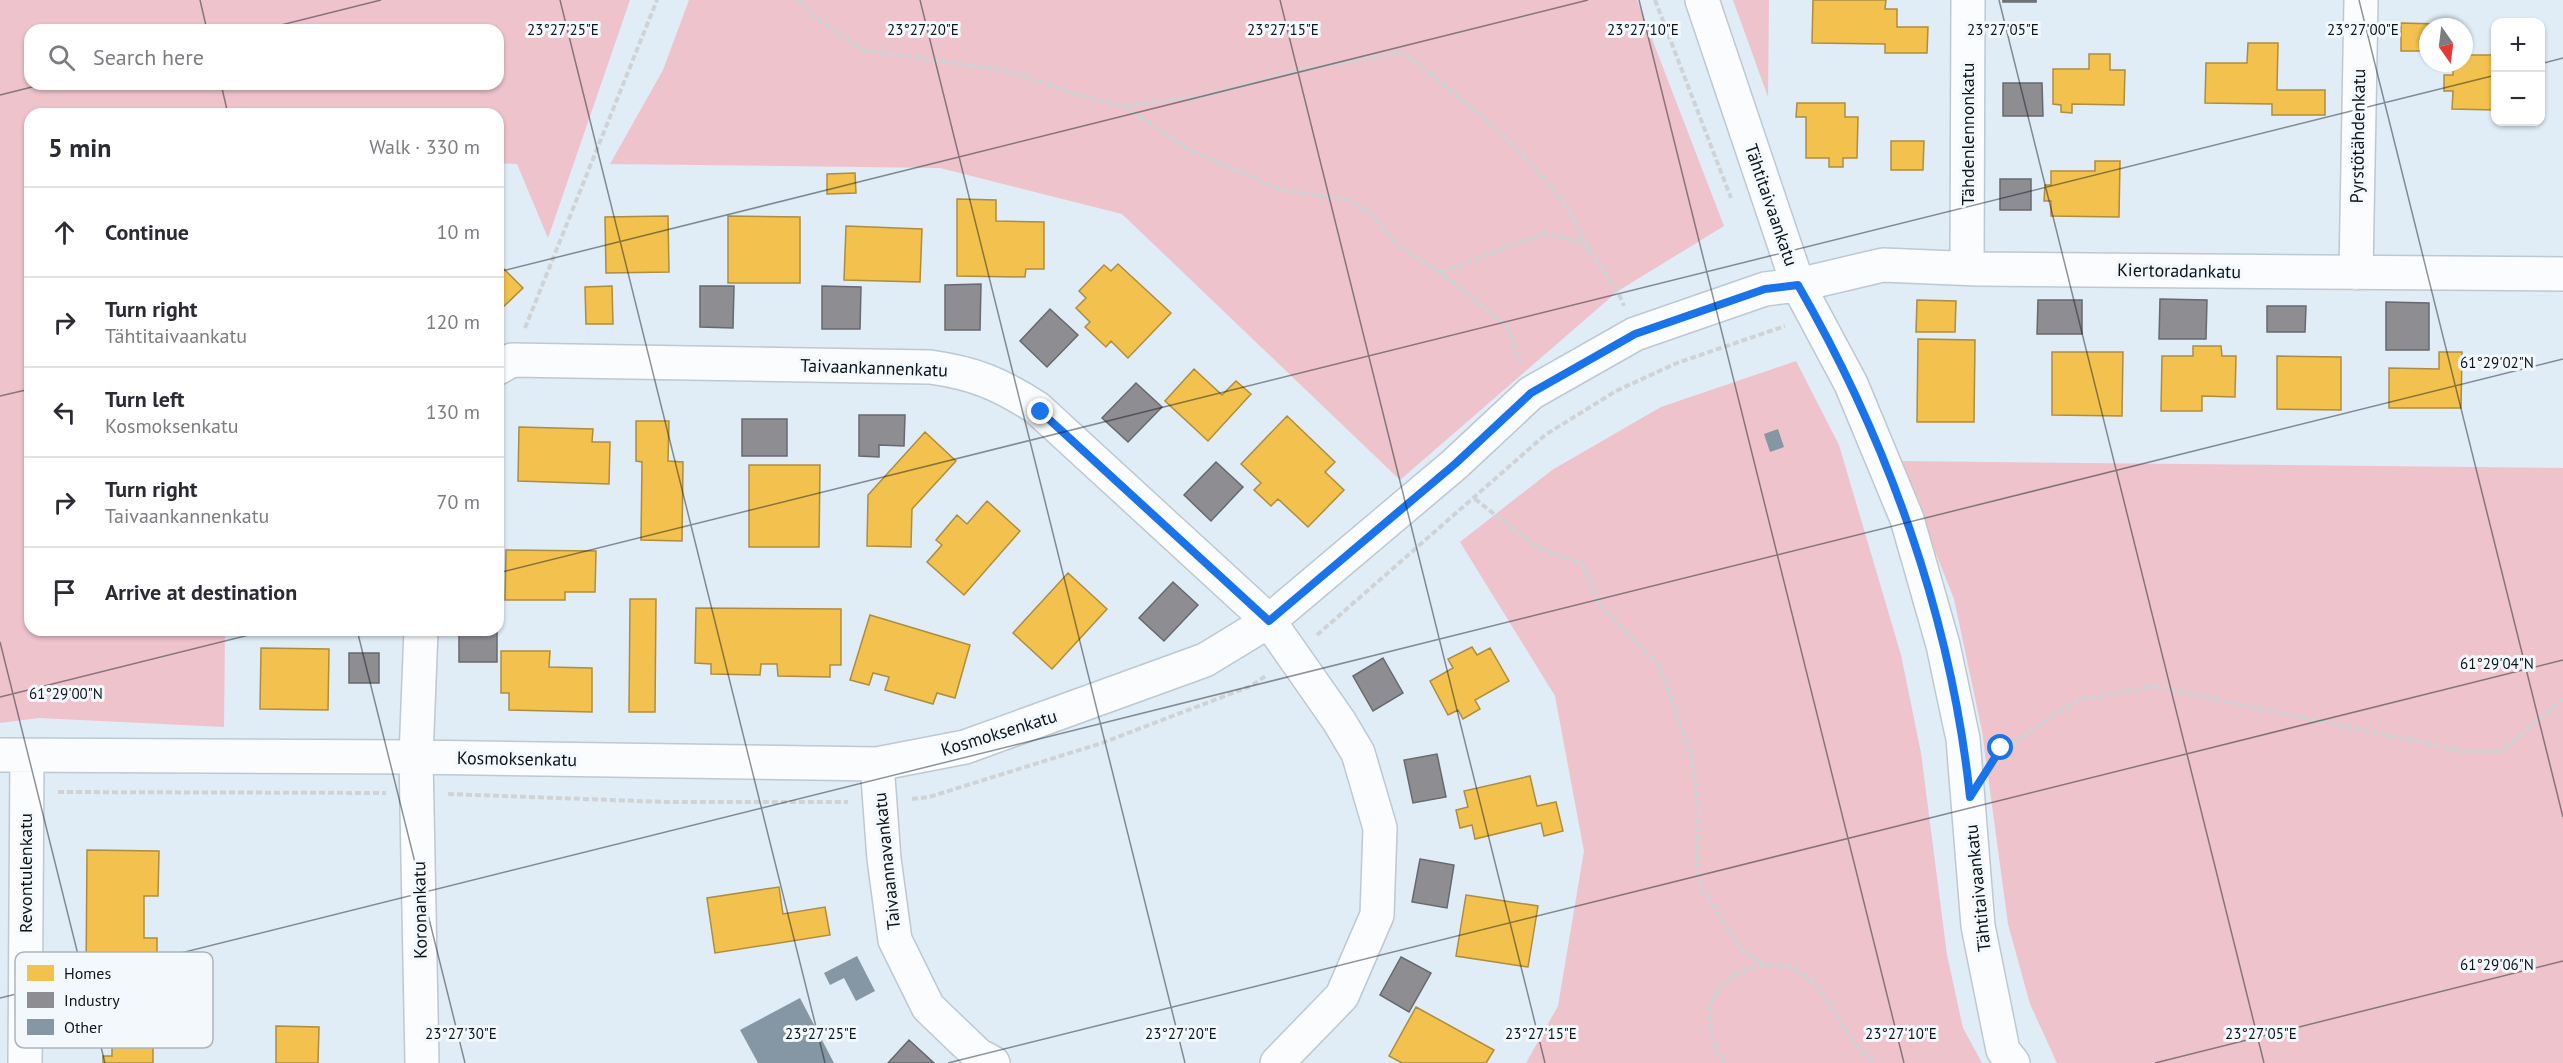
<!DOCTYPE html>
<html lang="en">
<head>
<meta charset="utf-8">
<style>
	:root { --surface:#fff; --page:#f2f2f3; --text:#2b2b33; --muted:#7c7c81; --line:#e1e1e2 }
	body { margin:0; font-family:"PT Sans",sans-serif; background:var(--page); color:var(--text) }
	.controls { position:absolute; right:18px; top:18px; display:grid; overflow:hidden; border-radius:12px; box-shadow:0 2px 4px #0004 }
	.controls button { width:54px; height:54px; display:grid; place-items:center; padding:0; border:0; border-bottom:2px solid var(--line); background:var(--surface); color:var(--text); font:30px sans-serif }
	.compass { position:absolute; left:2419px; top:18px; width:54px; height:54px; border-radius:50%; background:var(--surface); box-shadow:0 2px 4px #0004; rotate:166deg }
	.stop { position:absolute; width:18px; height:18px; margin:-14px; border:4px solid #1a73e8; border-radius:50%; background:#fff }
	.stop.end { background:#1a73e8; border-color:#fff; box-shadow:0 2px 6px #0008 }
	.list { margin:0; padding:0; list-style:none }
	h2 { display:flex; justify-content:space-between; align-items:center; height:78px; margin:0; padding:0 24px; font-size:26px }
	h2 small { font-size:20px; font-weight:400; color:var(--muted) }
	.list li { display:grid; grid-template-columns:39px 1fr auto; gap:18px; align-items:center; box-sizing:border-box; height:90px; padding:0 24px; border-top:2px solid var(--line) }
	.list b { display:block; font-size:22px; white-space:nowrap }
	.list p { margin:0; font-size:20px; white-space:nowrap; color:var(--muted) }
	.list em { font-size:20px; font-style:normal; color:var(--muted) }
	.icon { flex:none; width:33px; height:33px; fill:none; stroke:currentColor; stroke-width:2; stroke-linecap:round; stroke-linejoin:round }
	.map { position:relative; flex:none; width:2563px; height:1063px; overflow:hidden }
	.search { position:absolute; background:var(--surface); box-shadow:0 2px 4px #0004; left:24px; top:24px; width:480px; height:66px; display:flex; align-items:center; gap:15px; box-sizing:border-box; padding:0 21px; border-radius:18px; color:var(--muted); font-size:22px }
	.panel { position:absolute; background:var(--surface); box-shadow:0 2px 4px #0004; left:24px; top:108px; width:480px; height:528px; border-radius:18px }
	.map>svg:first-child { display:block }
	.green { fill:#eec3cc; fill-rule:evenodd }
	.homes { fill:#f2c14e; stroke:#ad8d3f; stroke-width:1.5 }
	.industry { fill:#8d8d92; stroke:#66696e; stroke-width:1.5 }
	.building { fill:#8597a4 }
	.lines { fill:none; stroke-linecap:round; stroke-linejoin:round }
	.minor-casing { stroke:#bec8d1; stroke-width:36 }
	.path { stroke:#d0d3d6; stroke-width:4; stroke-dasharray:6 3; stroke-linecap:butt }
	.minor { stroke:#fafcfe; stroke-width:33 }
	.route { stroke:#1a73e8; stroke-width:8 }
	.ticks { fill:none; stroke:#0b141b; stroke-width:1.5; stroke-opacity:0.45 }
	.labels { text-anchor:middle; stroke-width:6; stroke-linejoin:round; paint-order:stroke }
	.street-label { font-size:18px; fill:#0b141b; stroke:#f3f8fc }
	.key { fill:#f3f8fc; stroke:#adb4b8; stroke-width:1.5 }
	.key-label { font-size:16px; fill:#0b141b }
	.ticks-label { font-size:15px; text-anchor:middle; fill:#0b141b; stroke:#f3f8fc; stroke-width:6; stroke-linejoin:round; paint-order:stroke }
</style>
</head>
<body>
<div class="map">
<svg width="2563" height="1063" viewBox="0 0 2563 1063">
	<rect width="100%" height="100%" fill="#e0ecf6"/>
	<path class="green" d="M0 0H630L548 238 517 164 498 163V114H30V630H225L224 727 39 718 0 723ZM30 30H498V84H30Z
		M689 0H1637L1724 226 1618 291 1400 480 1122 214 940 168 610 164 663 70Z
		M1733 0H1769L1768 97Z
		M1796 361 1839 445 1901 655 1921 753 1947 955 1963 1028 1982 1063H1526L1558 1006 1584 851 1555 696 1460 542 1552 470 1661 407Z
		M1899 461 2563 468V1063H2057L2030 1004 2008 924 1982 731 1954 599Z"/>
	<path class="homes" d="M1813 0H1886L1885 9H1897V27H1928L1927 53H1885V44L1812 43Z
		M2401 23 2439 24V27H2428V51H2401Z
		M2248 43H2278L2277 90H2325V115H2272V104L2205 103 2206 63H2247Z
		M2089 54H2110V70H2125L2124 105 2072 104V113L2061 112V105L2053 104V69H2089Z
		M2464 55H2496V110L2452 109 2453 91H2444V75H2453V63H2464Z
		M1797 103H1845V117H1858L1857 158H1843V167H1829V158H1806V117H1796Z
		M1891 141H1924L1923 170H1891Z
		M2095 161H2120L2119 217 2051 216V201H2044L2045 185H2051V171H2095Z
		M855 173 856 193 827 194V174Z
		M957 199 996 200V221L1044 222V269H1026L1025 277 957 276Z
		M668 216 669 272 606 273 605 217Z
		M728 216 800 217V283H728Z
		M846 226 922 229 920 282 844 280Z
		M498 263 523 288 500 310 498 308Z
		M1118 264 1171 313 1128 358 1111 341 1106 347 1085 327 1090 322 1076 308 1086 298 1079 291 1104 265 1111 271Z
		M612 286 613 324H586L585 287Z
		M1917 300 1956 301 1955 332H1916Z
		M1918 339 1975 340 1974 422H1917Z
		M2193 346H2221L2222 356H2236L2235 397 2202 396V411H2161L2162 356H2193Z
		M2052 352H2123L2122 416 2052 415Z
		M2439 352H2462L2461 408H2389V368L2439 369Z
		M2277 356 2341 357V410L2277 409Z
		M1194 369 1222 395 1236 381 1251 394 1208 441 1165 401Z
		M1287 416 1335 462 1325 472 1344 490 1308 527 1278 499 1271 506 1254 490 1261 483 1241 464Z
		M636 421H669L668 461 683 462 682 541 641 540 642 462 636 461Z
		M519 427 593 429 592 442H610L609 484 518 481Z
		M925 432 956 461 912 509 911 547 867 546 868 495Z
		M749 465H820L819 547H749Z
		M987 501 1020 531 964 595 927 562 942 545 936 540 957 515 967 524Z
		M506 550 596 551 595 592H565V600H505Z
		M1068 573 1107 609 1052 669 1013 633Z
		M630 599H656L655 712H629Z
		M696 608 841 609V665H830V677L778 676 777 664H761L760 675 711 674V664L695 663Z
		M870 615 970 645 955 698 937 693 933 704 885 690 889 677 873 673 869 685 850 680Z
		M1472 647 1477 655 1490 648 1509 681 1475 700 1480 709 1463 719 1458 710 1448 715 1430 681 1453 668 1448 659Z
		M261 648 329 649 328 710 260 709Z
		M501 651H550L549 667 592 668V712L509 710V693H501Z
		M1530 776 1537 806 1556 802 1563 831 1544 836 1541 823 1475 839 1472 825 1460 828 1456 810 1468 807 1464 791Z
		M87 850 159 851 158 896H144V938H157V981H86Z
		M779 887 783 914 825 907 830 935 715 953 707 898Z
		M1466 895 1538 906 1528 967 1456 956Z
		M1416 1007 1494 1050 1486 1063H1402L1389 1056Z
		M112 1010H130L129 1020H153V1063H103V1056H112Z
		M276 1026 319 1027 318 1063H276Z"/>
	<path class="industry" d="M2003 0H2036V2H2003Z
		M2003 83H2042L2043 116H2003Z
		M2000 179H2031V210H2000Z
		M981 284 980 330H945V285Z
		M700 286H734L733 328 700 327Z
		M822 286 861 287 860 329H822Z
		M2160 299 2207 300 2206 339H2159Z
		M2038 300H2082V334H2037Z
		M2386 302 2429 303V350H2386Z
		M2267 306H2306L2305 332H2267Z
		M1050 309 1078 335 1047 367 1020 341Z
		M1136 383 1162 407 1128 442 1102 418Z
		M859 415H905L904 446 879 445V457L859 456Z
		M742 419H787V456H742Z
		M1216 462 1243 487 1211 521 1184 495Z
		M498 509H502V547H498Z
		M1173 582 1198 605 1164 641 1139 618Z
		M459 630H497V662H459Z
		M349 653H379V683H349Z
		M1383 658 1403 693 1373 711 1353 676Z
		M1437 754 1446 797 1413 803 1404 760Z
		M1420 859 1454 865 1447 908 1412 902Z
		M1401 957 1431 973 1409 1012 1380 995Z
		M909 1040 934 1063H888Z"/>
	<path class="building" d="M1778 429 1784 447 1770 452 1764 434Z
		M857 956 875 991 856 1001 844 978 830 985 824 973Z
		M800 998 834 1063H758L740 1030Z"/>
	<g class="lines">
		<g class="minor-casing">
			<path id="minor" d="M1702 0 1798 285 1851 384 1907 519 1943 645 1963 739 1978 926 2003 1050 2013 1063
				M1967 268 1968 0
				M2356 273 2361 0
				M498 368 512 360 930 367C974 373 1000 384 1037 408L1269 621 1339 721 1358 753 1380 828 1377 915 1342 996 1277 1063
				M421 630 416 757 422 1063
				M0 755 416 757 877 764 965 747 1205 660 1269 621 1455 464 1531 393 1635 334 1765 289 1798 285 1883 265 1978 269 2563 274
				M877 764 884 859 895 940 928 1007 978 1055 993 1063
				M25 1063 27 756"/>
		</g>
		<path class="path" d="M798 0 808 12 863 50 1005 70 1090 98 1124 106 1204 96 1295 71 1402 52C1463 99 1515 140 1563 202 1574 217 1581 235 1590 251 1602 269 1616 285 1624 306
			M1655 0 1731 198
			M1124 106 1190 150 1282 190 1350 200 1373 216 1400 247 1440 272 1507 326 1520 363
			M1441 272 1543 234 1576 240 1588 248
			M525 328 657 0
			M1475 499 1538 548 1582 564 1599 604 1660 667 1690 752 1699 809 1697 868 1702 889 1742 950 1765 964
			M1317 635 1545 435 1616 391 1677 363 1785 326
			M1998 752 2078 700 2152 686 2467 752 2502 751 2563 699
			M58 792 386 793
			M448 794 666 802H848
			M912 799 929 797 1102 743 1251 686 1267 675
			M1724 1063C1716 1051 1707 1025 1710 1010 1714 976 1761 958 1790 967 1819 975 1837 1021 1855 1043 1861 1050 1868 1057 1874 1063"/>
		<use href="#minor" class="minor"/>
	</g>
	<g class="lines">
		<path class="route" d="M1041 412 1269 621 1455 464 1531 393 1635 334 1765 289 1798 285C1888 441 1951 617 1970 797L2001 748"/>
	</g>
	<path class="ticks" d="M200 0 207 30M560 0 825 1063M920 0 1185 1063M1280 0 1545 1063M1639 0 1904 1063M1999 0 2264 1063M2359 0 2563 817M261 30 381 0M2540 64 2563 58M221 84 228 114M0 95 44 84M498 272 1588 0M0 396 30 389M498 573 2496 75M357 630 465 1063M0 642 105 1063M0 697 269 630M0 998 2563 359M948 1063 2563 660M2155 1063 2563 961"/>
	<g class="labels">
		<g class="street-label">
			<text transform="translate(1968 134) rotate(-90)" y="6">Tähdenlennonkatu</text>
			<text transform="translate(2358 136) rotate(-89)" y="6">Pyrstötähdenkatu</text>
			<text transform="translate(1771 205) rotate(71)" y="6">Tähtitaivaankatu</text>
			<text transform="translate(2179 271) rotate(1)" y="6">Kiertoradankatu</text>
			<text transform="translate(874 368) rotate(2)" y="6">Taivaankannenkatu</text>
			<text transform="translate(999 733) rotate(-17)" y="6">Kosmoksenkatu</text>
			<text transform="translate(517 759) rotate(1)" y="6">Kosmoksenkatu</text>
			<text transform="translate(887 861) rotate(-96)" y="6">Taivaannavankatu</text>
			<text transform="translate(26 873) rotate(-90)" y="6">Revontulenkatu</text>
			<text transform="translate(1978 888) rotate(-96)" y="6">Tähtitaivaankatu</text>
			<text transform="translate(420 910) rotate(-91)" y="6">Koronankatu</text>
		</g>
	</g>
	<rect x="15" y="952" width="198" height="96" rx="9" class="key"/>
	<rect x="27" y="965" width="27" height="16" fill="#f2c14e"/>
	<rect x="27" y="992" width="27" height="16" fill="#8d8d92"/>
	<rect x="27" y="1019" width="27" height="16" fill="#8597a4"/>
	<g class="key-label">
		<text x="64" y="979">Homes</text>
		<text x="64" y="1006">Industry</text>
		<text x="64" y="1033">Other</text>
	</g>
	<g class="ticks-label">
		<text x="563" y="35">23°27'25"E</text>
		<text x="923" y="35">23°27'20"E</text>
		<text x="1283" y="35">23°27'15"E</text>
		<text x="1643" y="35">23°27'10"E</text>
		<text x="2003" y="35">23°27'05"E</text>
		<text x="2363" y="35">23°27'00"E</text>
		<text x="2497" y="368">61°29'02"N</text>
		<text x="2497" y="669">61°29'04"N</text>
		<text x="66" y="699">61°29'00"N</text>
		<text x="2497" y="970">61°29'06"N</text>
		<text x="461" y="1039">23°27'30"E</text>
		<text x="821" y="1039">23°27'25"E</text>
		<text x="1181" y="1039">23°27'20"E</text>
		<text x="1541" y="1039">23°27'15"E</text>
		<text x="1901" y="1039">23°27'10"E</text>
		<text x="2261" y="1039">23°27'05"E</text>
	</g>
</svg>
<div class="controls">
<button>+</button>
<button>−</button>
</div>
<svg class="compass" viewBox="-18 -18 36 36"><path d="M0-13l5 13h-10z" fill="#e53935"/><path d="M0 13l5-13h-10z" fill="#7c7c81"/></svg>
<div class="stop" style="left:2001px;top:748px"></div>
<div class="stop end" style="left:1041px;top:412px"></div>
<div class="search"><svg class="icon" aria-label="search" viewBox="0 0 24 24"><circle cx="10" cy="10" r="6"/><path d="M15 15l6 6"/></svg>Search here</div>
<section class="panel">
<h2>5 min<small>Walk · 330 m</small></h2>
<ul class="list">
<li><svg class="icon" aria-label="ahead" viewBox="0 0 24 24"><path d="M12 20V5M6 11l6-6 6 6"/></svg><div><b>Continue</b></div><em>10 m</em></li>
<li><svg class="icon" aria-label="right" viewBox="0 0 24 24"><path d="M7 20v-9h11M14 6l5 5-5 5"/></svg><div><b>Turn right</b><p>Tähtitaivaankatu</p></div><em>120 m</em></li>
<li><svg class="icon" aria-label="left" viewBox="0 0 24 24"><path d="M17 20v-9H6M10 6l-5 5 5 5"/></svg><div><b>Turn left</b><p>Kosmoksenkatu</p></div><em>130 m</em></li>
<li><svg class="icon" aria-label="right" viewBox="0 0 24 24"><path d="M7 20v-9h11M14 6l5 5-5 5"/></svg><div><b>Turn right</b><p>Taivaankannenkatu</p></div><em>70 m</em></li>
<li><svg class="icon" aria-label="arrive" viewBox="0 0 24 24"><path d="M6 21V4h12l-3 4 3 4H6"/></svg><div><b>Arrive at destination</b></div></li>
</ul>
</section>
</div>
</body>
</html>
